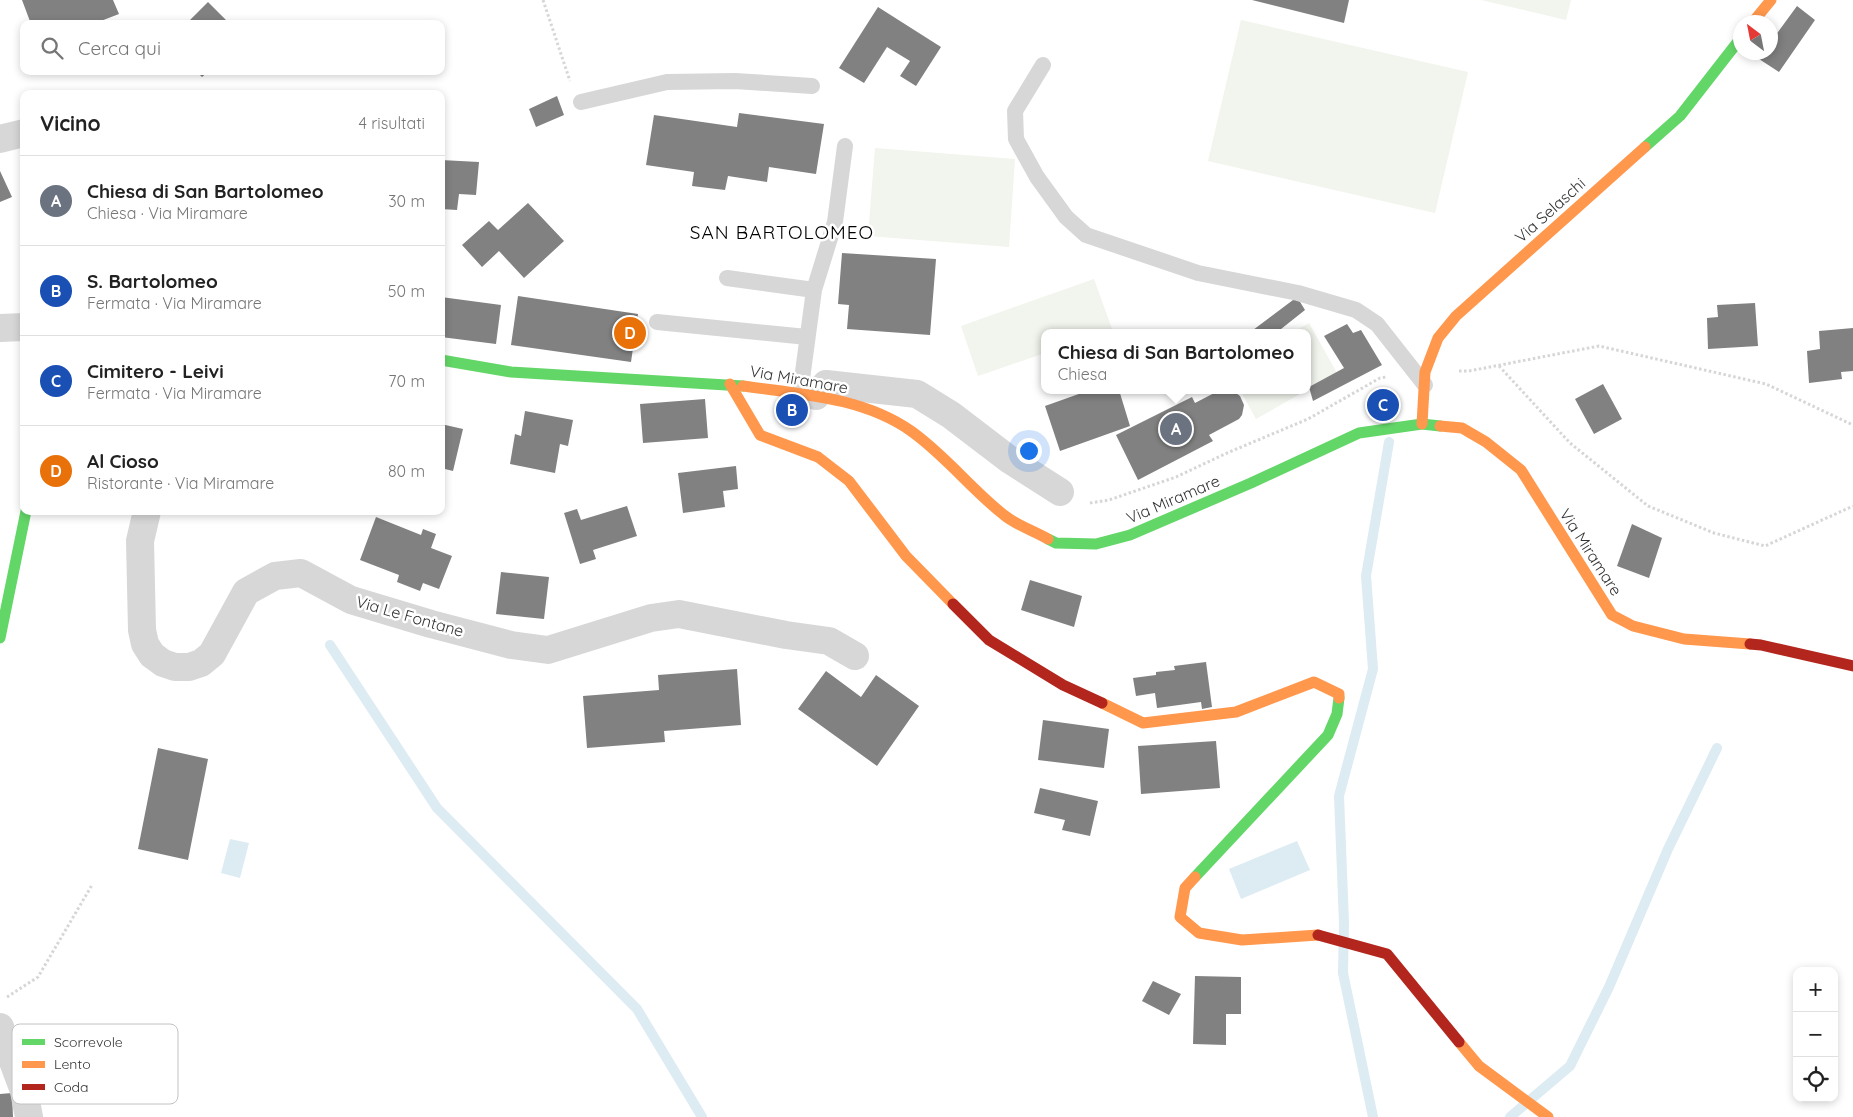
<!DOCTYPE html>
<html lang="it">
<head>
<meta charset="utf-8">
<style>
	:root { --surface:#fff; --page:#f6f6f6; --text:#222; --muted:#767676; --line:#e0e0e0; --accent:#1a73e8 }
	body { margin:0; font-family:Quicksand,sans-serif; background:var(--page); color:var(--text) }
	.controls { position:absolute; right:15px; bottom:15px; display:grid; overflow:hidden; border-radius:10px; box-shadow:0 2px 8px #0003 }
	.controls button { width:45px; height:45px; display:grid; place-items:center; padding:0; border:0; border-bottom:1px solid var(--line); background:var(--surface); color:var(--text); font:25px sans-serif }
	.compass { position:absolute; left:1733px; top:15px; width:45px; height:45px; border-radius:50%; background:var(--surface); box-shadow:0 2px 8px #0003; rotate:328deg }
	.you { position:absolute; left:1028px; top:450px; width:18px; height:18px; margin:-12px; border:4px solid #fff; border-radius:50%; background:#1a73e8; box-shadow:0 0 0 8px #1a73e833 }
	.badge { display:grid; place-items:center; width:32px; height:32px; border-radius:50%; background:var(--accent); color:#fff; font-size:16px; font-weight:700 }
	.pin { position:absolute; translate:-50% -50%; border:2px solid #fff; box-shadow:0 1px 5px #0006 }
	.popup { position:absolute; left:1041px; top:329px; width:270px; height:65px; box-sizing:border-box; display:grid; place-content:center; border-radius:10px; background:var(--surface); filter:drop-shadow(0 1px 4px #0005); font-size:16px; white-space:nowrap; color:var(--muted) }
	.popup b { font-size:19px; color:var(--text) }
	.popup::after { content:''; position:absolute; left:50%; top:100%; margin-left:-10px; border:10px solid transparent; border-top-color:var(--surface) }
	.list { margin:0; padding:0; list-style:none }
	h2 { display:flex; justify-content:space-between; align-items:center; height:65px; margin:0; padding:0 20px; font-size:21px }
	h2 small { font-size:16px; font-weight:400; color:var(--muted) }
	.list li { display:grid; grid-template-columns:32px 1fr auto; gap:15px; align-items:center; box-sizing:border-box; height:90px; padding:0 20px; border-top:1px solid var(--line) }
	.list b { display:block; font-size:19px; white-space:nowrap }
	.list p { margin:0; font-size:16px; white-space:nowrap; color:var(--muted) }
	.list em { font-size:16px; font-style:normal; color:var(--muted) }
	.icon { flex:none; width:28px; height:28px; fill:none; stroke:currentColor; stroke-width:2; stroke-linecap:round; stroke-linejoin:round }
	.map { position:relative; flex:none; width:1853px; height:1117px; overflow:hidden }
	.search { position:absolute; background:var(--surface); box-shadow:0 2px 8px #0003; left:20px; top:20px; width:425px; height:55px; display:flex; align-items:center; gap:12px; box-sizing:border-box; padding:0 18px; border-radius:10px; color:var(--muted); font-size:19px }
	.panel { position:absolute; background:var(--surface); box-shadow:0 2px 8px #0003; left:20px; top:90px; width:425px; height:425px; border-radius:10px }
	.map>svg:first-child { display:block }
	.green { fill:#f1f5ed }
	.water { fill:#ddebf3 }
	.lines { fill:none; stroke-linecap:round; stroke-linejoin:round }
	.stream { stroke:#ddebf3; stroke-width:10 }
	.building { fill:#818181 }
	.path { stroke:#d6d6d6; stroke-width:3; stroke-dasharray:2.5 2.5; stroke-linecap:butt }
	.lane { stroke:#d7d7d7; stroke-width:16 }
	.street { stroke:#d7d7d7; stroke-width:28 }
	.fast { stroke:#63d668; stroke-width:11 }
	.slow { stroke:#ff974d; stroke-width:11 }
	.jam { stroke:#b3261e; stroke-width:11 }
	.labels { text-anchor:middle; stroke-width:5; stroke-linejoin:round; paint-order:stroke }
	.street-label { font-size:16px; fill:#333; stroke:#fff }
	.quarter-label { font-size:19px; letter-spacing:1px; fill:#000; stroke:#fff }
	.key { fill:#fff; stroke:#c2c2c2; stroke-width:1 }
	.key-label { font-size:14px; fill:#333 }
</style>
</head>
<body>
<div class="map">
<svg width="1853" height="1117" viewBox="0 0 1853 1117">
	<rect width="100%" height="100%" fill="#fff"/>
	<path class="green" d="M1481 0H1571L1566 20Z
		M1241 20 1468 72 1435 213 1208 161Z
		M875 148 1015 159 1009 247 868 236Z
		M1094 279 1112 329 1101 333H1045V353L978 376 961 326Z
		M1309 323 1337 373 1256 419 1240 390H1307V333H1291Z"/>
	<path class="water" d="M230 839 249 843 240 878 221 873Z
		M1297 841 1310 870 1241 899 1229 869Z"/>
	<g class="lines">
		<path class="stream" d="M330 645 437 808 637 1009 702 1117
			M1373 1117 1343 973 1344 923 1339 796 1373 669 1366 576 1389 442
			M1510 1117 1570 1066 1609 987 1668 849 1717 748"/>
	</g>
	<path class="building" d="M22 0H113L119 14 93 24H31Z
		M1252 0H1349L1344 23Z
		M208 2 230 24H186Z
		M1797 6 1815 20 1779 72 1759 59 1764 52H1770V43Z
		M878 7 941 47 916 86 900 76 910 61 887 47 864 83 839 68Z
		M196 71H209L202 77Z
		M557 96 564 115 536 127 529 109Z
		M739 113 824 124 816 174 769 167 767 182 728 176 725 190 692 186 694 172 646 165 654 115 737 127Z
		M441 160 479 162 476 195 459 194 457 210 441 209Z
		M0 171 12 197 0 202Z
		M528 203 564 241 524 278 499 251 482 267 462 245 489 221 498 230Z
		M842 253 936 259 930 335 847 329 849 305 838 304Z
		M518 296 638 314 631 362 511 345Z
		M441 297 501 305 496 344 441 337Z
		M1297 297 1305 310 1276 333H1249Z
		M1755 303 1758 346 1708 349 1707 318 1718 317 1717 305Z
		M1347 324 1353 333 1361 330 1382 365 1313 401 1309 387 1344 368 1324 336Z
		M1853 328V371L1841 372 1842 379 1809 383 1807 351 1820 349 1819 331Z
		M1603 384 1622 419 1594 434 1575 399Z
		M1090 390H1119L1130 426 1060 451 1045 406Z
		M1220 390H1232L1240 396 1244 405 1242 415 1239 419 1209 435 1213 441 1138 480 1116 435 1192 397 1195 403Z
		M705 399 708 438 643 443 640 404Z
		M525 411 573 420 568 446 560 444 555 473 510 464 515 434 521 436Z
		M441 424 463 429 453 471 441 468Z
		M736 466 738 489 723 491 725 507 683 513 678 473Z
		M627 506 637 536 593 550 596 559 580 564 564 513 577 509 581 520Z
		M376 517 421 535 423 529 436 534 431 548 452 556 439 589 423 583 420 591 397 582 399 575 360 560Z
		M1632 524 1662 538 1649 578 1617 566Z
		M501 572 549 577 544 619 496 614Z
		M1030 580 1082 596 1074 627 1021 610Z
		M1206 662 1212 707 1202 709 1201 702 1157 708 1155 693 1136 696 1133 678 1156 675V672L1175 670 1174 666Z
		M737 669 741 725 664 731 665 742 587 748 583 696 659 690 658 675Z
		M826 671 861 697 876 675 919 706 877 766 798 709Z
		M1043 720 1109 729 1104 768 1038 760Z
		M1216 741 1220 788 1141 794 1138 746Z
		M158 748 208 759 188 860 138 849Z
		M1040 788 1098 801 1090 836 1062 830 1065 820 1034 813Z
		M1195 976 1241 977V1014H1226V1045L1193 1044Z
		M1153 981 1181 994 1169 1015 1142 1001Z
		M12 1093 13 1117H0V1094Z"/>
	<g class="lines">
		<path class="path" d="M543 0 570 81
			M1499 366 1570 443 1648 506 1714 533 1765 546 1853 506
			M1459 371H1469L1599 346 1766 384 1853 425
			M1090 503 1109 500 1176 477 1227 453 1308 419 1380 378 1386 377
			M7 997 38 977 92 885"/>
		<path class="lane" d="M1043 65 1015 111 1016 139 1037 177 1066 217 1086 235 1198 273 1298 293 1356 310 1377 324 1425 385
			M581 102 667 82 735 81 812 86
			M727 278 814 290
			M657 322 807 337
			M800 394 814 290 835 222 845 146"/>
		<path class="street" d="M0 139 24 133
			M0 328 24 327
			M816 396 826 384 917 394 951 415 1010 460 1060 492
			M147 511 140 541 142 630 145 644 152 655 163 663 175 667H189L201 663 212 654 246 592 275 576 301 573 351 600 431 624 511 645 548 650 651 618 679 614 786 635 829 641 855 656
			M0 1027 24 1091 29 1117"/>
		<path class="fast" d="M1645 147 1680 116 1740 39
			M441 360 511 372 743 386
			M1048 539 1056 543 1096 544 1130 535 1251 483 1359 433 1422 424 1440 426
			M0 638 26 511
			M1195 877 1328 735 1337 714 1339 698"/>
		<path class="slow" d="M1753 22 1771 0
			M730 384 760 435 818 457 849 481 906 556 953 604
			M743 386C799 394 863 397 911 431 945 455 971 489 1004 515 1016 525 1034 531 1048 539
			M1422 424 1425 372 1438 338 1456 316 1645 147
			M1440 426 1462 428 1486 442 1521 470 1612 615 1633 626 1684 639 1750 644
			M1102 703 1143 723 1236 712 1314 682 1339 694V698
			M1195 877 1185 888 1180 917 1199 933 1242 940 1318 935
			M1459 1042 1479 1066 1548 1117"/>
		<path class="jam" d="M953 604 989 640 1063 685 1102 703
			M1750 644 1761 645 1853 666
			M1318 935 1387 954 1459 1042"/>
	</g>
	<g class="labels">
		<g class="street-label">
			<text transform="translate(1550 210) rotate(-42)" y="6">Via Selaschi</text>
			<text transform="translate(799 379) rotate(10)" y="6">Via Miramare</text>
			<text transform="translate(1173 499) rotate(-23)" y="6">Via Miramare</text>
			<text transform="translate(1591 552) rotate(57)" y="6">Via Miramare</text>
			<text transform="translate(410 616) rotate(16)" y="6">Via Le Fontane</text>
		</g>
		<g class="quarter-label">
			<text x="782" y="239">SAN BARTOLOMEO</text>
		</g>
	</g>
	<rect x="12" y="1024" width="166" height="80" rx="8" class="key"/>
	<rect x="22" y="1039" width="23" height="6" fill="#63d668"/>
	<rect x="22" y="1061" width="23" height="7" fill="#ff974d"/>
	<rect x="22" y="1084" width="23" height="6" fill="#b3261e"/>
	<g class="key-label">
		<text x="54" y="1047">Scorrevole</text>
		<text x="54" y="1069">Lento</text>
		<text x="54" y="1092">Coda</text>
	</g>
</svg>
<div class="controls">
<button>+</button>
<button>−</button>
<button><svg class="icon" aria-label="locate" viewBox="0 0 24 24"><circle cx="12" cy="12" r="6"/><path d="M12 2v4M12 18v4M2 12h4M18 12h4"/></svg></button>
</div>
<svg class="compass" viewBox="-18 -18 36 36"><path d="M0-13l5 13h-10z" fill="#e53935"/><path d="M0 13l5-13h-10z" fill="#767676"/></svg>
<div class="you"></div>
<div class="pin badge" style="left:1176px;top:429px;background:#6b7280">A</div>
<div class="popup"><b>Chiesa di San Bartolomeo</b>Chiesa</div>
<div class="pin badge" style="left:792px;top:410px;background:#1a4fb4">B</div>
<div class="pin badge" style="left:1383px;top:405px;background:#1a4fb4">C</div>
<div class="pin badge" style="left:630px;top:333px;background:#e8710a">D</div>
<div class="search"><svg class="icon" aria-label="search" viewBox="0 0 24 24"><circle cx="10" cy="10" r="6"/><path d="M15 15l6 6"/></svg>Cerca qui</div>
<section class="panel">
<h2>Vicino<small>4 risultati</small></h2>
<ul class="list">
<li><span class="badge" style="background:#6b7280">A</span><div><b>Chiesa di San Bartolomeo</b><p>Chiesa · Via Miramare</p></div><em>30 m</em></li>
<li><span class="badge" style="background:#1a4fb4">B</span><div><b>S. Bartolomeo</b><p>Fermata · Via Miramare</p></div><em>50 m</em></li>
<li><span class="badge" style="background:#1a4fb4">C</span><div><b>Cimitero - Leivi</b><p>Fermata · Via Miramare</p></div><em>70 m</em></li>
<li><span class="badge" style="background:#e8710a">D</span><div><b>Al Cioso</b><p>Ristorante · Via Miramare</p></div><em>80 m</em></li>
</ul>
</section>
</div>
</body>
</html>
